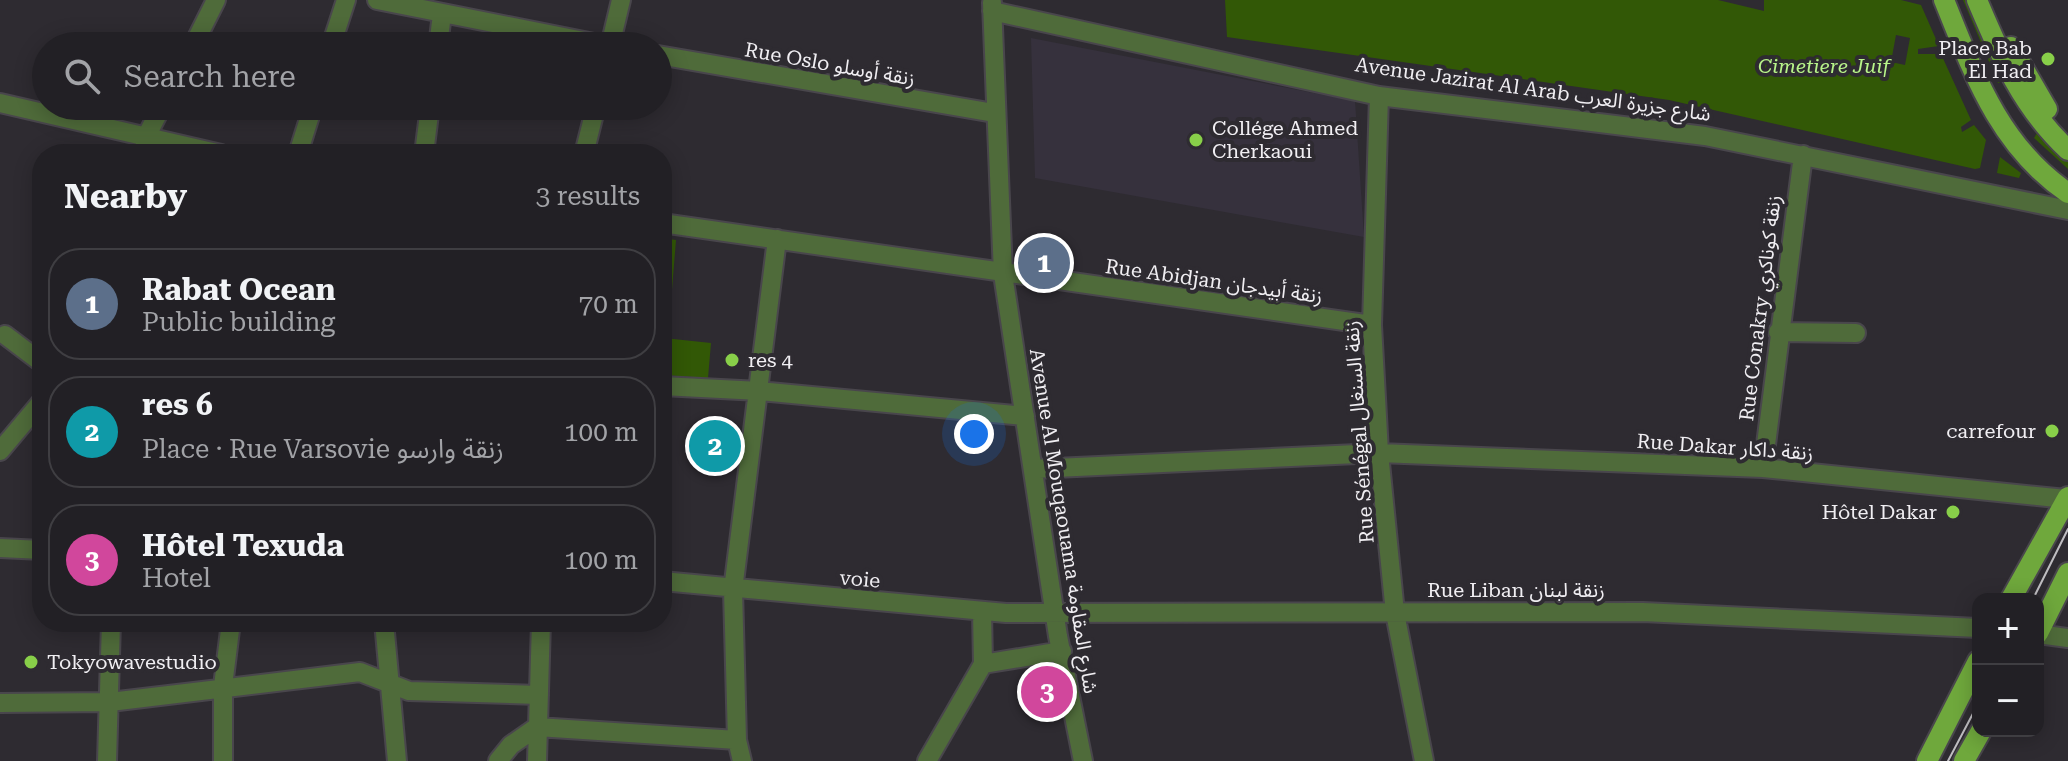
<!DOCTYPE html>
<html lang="en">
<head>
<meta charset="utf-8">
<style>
	:root { --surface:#222025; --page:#2a282d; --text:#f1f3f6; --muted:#a2a3a7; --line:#3f3e42; --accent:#8bbbb9 }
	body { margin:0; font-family:"Roboto Serif","Noto Sans Arabic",serif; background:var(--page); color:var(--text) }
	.controls { position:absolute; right:24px; bottom:24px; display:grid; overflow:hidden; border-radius:16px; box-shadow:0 4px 20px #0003 }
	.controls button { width:72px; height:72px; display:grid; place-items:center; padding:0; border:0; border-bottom:2px solid var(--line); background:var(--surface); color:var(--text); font:40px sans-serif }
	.you { position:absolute; left:974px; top:434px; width:28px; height:28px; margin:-20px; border:6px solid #fff; border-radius:50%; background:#1a73e8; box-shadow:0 0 0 12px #1a73e833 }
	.badge { display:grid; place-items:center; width:52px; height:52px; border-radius:50%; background:var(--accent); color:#fff; font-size:26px; font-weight:700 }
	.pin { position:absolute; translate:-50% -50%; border:4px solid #fff; box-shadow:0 2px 8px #0006 }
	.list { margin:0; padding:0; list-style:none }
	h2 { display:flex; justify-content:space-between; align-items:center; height:104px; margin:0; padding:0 32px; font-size:34px }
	h2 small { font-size:26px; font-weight:400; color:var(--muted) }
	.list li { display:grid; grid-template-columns:52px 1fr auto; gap:24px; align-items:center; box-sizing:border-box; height:112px; margin:0 16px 16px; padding:0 16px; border:2px solid var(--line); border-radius:32px }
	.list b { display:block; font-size:30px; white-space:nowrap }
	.list p { margin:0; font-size:26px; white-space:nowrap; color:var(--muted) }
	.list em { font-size:26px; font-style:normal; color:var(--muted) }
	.icon { flex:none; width:44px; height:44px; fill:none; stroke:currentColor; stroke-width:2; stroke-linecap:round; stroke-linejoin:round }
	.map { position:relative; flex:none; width:2068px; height:761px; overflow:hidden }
	.search { position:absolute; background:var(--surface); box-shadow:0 4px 20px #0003; left:32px; top:32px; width:640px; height:88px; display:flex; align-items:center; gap:20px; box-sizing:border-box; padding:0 28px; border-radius:44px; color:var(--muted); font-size:30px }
	.panel { position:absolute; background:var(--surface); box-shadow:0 4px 20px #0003; left:32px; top:144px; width:640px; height:488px; border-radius:32px }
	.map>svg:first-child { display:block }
	.built { fill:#36313d }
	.green { fill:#325806; fill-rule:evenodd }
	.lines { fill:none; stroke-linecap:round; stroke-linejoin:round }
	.minor-casing { stroke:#49464c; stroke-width:22 }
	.major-casing { stroke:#49464c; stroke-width:24 }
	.minor { stroke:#4f6b3a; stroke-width:18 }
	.major { stroke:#6fa83c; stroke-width:20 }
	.tram { stroke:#bfbdc1; stroke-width:2 }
	.poi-dot { fill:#88cf49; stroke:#2e2b31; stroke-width:3 }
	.labels { text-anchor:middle; stroke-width:8; stroke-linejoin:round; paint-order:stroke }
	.poi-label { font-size:20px; fill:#f0eef2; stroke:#2e2b31; text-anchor:end }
	.street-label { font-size:20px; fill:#f0eef2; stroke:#2e2b31 }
	.park-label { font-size:20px; font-style:italic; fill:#b8f48a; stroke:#2e2b31 }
</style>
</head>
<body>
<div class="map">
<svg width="2068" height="761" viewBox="0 0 2068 761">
	<rect width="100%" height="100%" fill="#2e2b31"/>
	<path class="built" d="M1031 38 1355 101 1364 237 1035 178Z"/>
	<path class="green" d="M1225 0H1718L1764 11V0H1901L1921 5 1939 46 1918 49V54H1941L1971 120 1961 127 1962 132 1974 125 1986 140 1980 168 1975 169 1669 100 1227 37ZM1896 35 1910 38 1905 65 1891 62Z
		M1963 0H1971L2005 80 1998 83Z
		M2038 131 2068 160V169L2034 138Z
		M2000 157 2021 173 2019 178 1997 173Z
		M662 238 676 240 671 302H662Z
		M664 338 711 343 708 378 662 375Z"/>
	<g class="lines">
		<g class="minor-casing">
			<path id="minor" d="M377 0 609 46
				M992 3 1003 274 1058 636 1083 761
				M992 11 1379 96 1705 136 2068 210
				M193 46 216 0
				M331 46 346 0
				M438 46 442 14
				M610 46 621 0
				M658 55 994 113
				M1379 96 1372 325 1379 453 1395 613 1424 761
				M0 103 221 154
				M143 154 147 135 162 106
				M298 154 313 106
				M424 154 430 106
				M584 154 596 106
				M662 223 1372 325
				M1778 332 1856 333
				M5 335 42 363
				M662 386 760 391 1025 416
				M0 451 42 401
				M1763 468 1803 155
				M1033 469 1379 453 1763 468 2066 499
				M0 548 42 550
				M662 581 1006 613 1643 612 1978 628
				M982 611 983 664
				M384 622 397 761
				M2038 634 2068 638
				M983 664 1062 651
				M0 703 110 702 360 672 409 691 539 695
				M107 761 111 622
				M223 761V686L231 622
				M498 761 511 745 537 727 737 740
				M537 761 541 622
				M742 761 737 740 733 590 777 239
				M927 761 983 664"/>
		</g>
		<g class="major-casing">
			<path id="major" d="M1944 0C1974 74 1999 146 2068 193
				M1977 0C2001 57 2022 107 2068 150
				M2011 47 2047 109
				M2011 599 2068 497
				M2038 633 2068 573
				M1927 761 1978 661
				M1964 761 1981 731"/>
		</g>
		<use href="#minor" class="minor"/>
		<use href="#major" class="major"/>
		<path class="tram" d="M2033 599 2068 529
			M1948 761 1978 704"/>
	</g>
	<g class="poi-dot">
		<circle cx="2048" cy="59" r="8"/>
		<circle cx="1196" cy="140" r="8"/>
		<circle cx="732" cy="360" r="8"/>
		<circle cx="2052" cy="431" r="8"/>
		<circle cx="1953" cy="512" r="8"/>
		<circle cx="31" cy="662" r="8"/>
	</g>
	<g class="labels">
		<g class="poi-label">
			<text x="2032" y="55">Place Bab<tspan x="2032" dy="23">El Had</tspan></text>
			<text x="1212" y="135" text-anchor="start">Collége Ahmed<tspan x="1212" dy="23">Cherkaoui</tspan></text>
			<text x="748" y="367" text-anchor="start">res 4</text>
			<text x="2036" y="438">carrefour</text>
			<text x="1937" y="519">Hôtel Dakar</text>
			<text x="47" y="669" text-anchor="start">Tokyowavestudio</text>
		</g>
		<g class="street-label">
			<text transform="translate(830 64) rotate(10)" y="7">Rue Oslo زنقة أوسلو</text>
			<text transform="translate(1533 89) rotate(8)" y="7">Avenue Jazirat Al Arab شارع جزيرة العرب</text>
			<text transform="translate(1214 281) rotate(8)" y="7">Rue Abidjan زنقة أبيدجان</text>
			<text transform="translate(1760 308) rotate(-83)" y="7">Rue Conakry زنقة كوناكري</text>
			<text transform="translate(1359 432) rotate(-94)" y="7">Rue Sénégal زنقة السنغال</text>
			<text transform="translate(1725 447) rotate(4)" y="7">Rue Dakar زنقة داكار</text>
			<text transform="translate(1064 521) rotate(81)" y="7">Avenue Al Mouqaouama شارع المقاومة</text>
			<text transform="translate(860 579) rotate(5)" y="7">voie</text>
			<text x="1516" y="597">Rue Liban زنقة لبنان</text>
		</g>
		<g class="park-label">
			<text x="1824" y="73">Cimetiere Juif</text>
		</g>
	</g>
</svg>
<div class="controls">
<button>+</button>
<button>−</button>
</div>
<div class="you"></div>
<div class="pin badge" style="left:1044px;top:263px;background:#5c6f8a">1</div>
<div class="pin badge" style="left:715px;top:446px;background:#0f9aa8">2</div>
<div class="pin badge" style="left:1047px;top:692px;background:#d1479c">3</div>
<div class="search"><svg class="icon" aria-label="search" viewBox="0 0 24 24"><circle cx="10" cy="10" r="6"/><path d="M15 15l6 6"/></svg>Search here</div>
<section class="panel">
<h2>Nearby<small>3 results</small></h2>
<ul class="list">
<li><span class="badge" style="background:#5c6f8a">1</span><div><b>Rabat Ocean</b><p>Public building</p></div><em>70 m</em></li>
<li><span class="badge" style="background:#0f9aa8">2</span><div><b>res 6</b><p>Place · Rue Varsovie زنقة وارسو</p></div><em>100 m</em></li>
<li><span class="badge" style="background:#d1479c">3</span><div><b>Hôtel Texuda</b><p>Hotel</p></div><em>100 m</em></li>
</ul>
</section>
</div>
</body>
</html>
